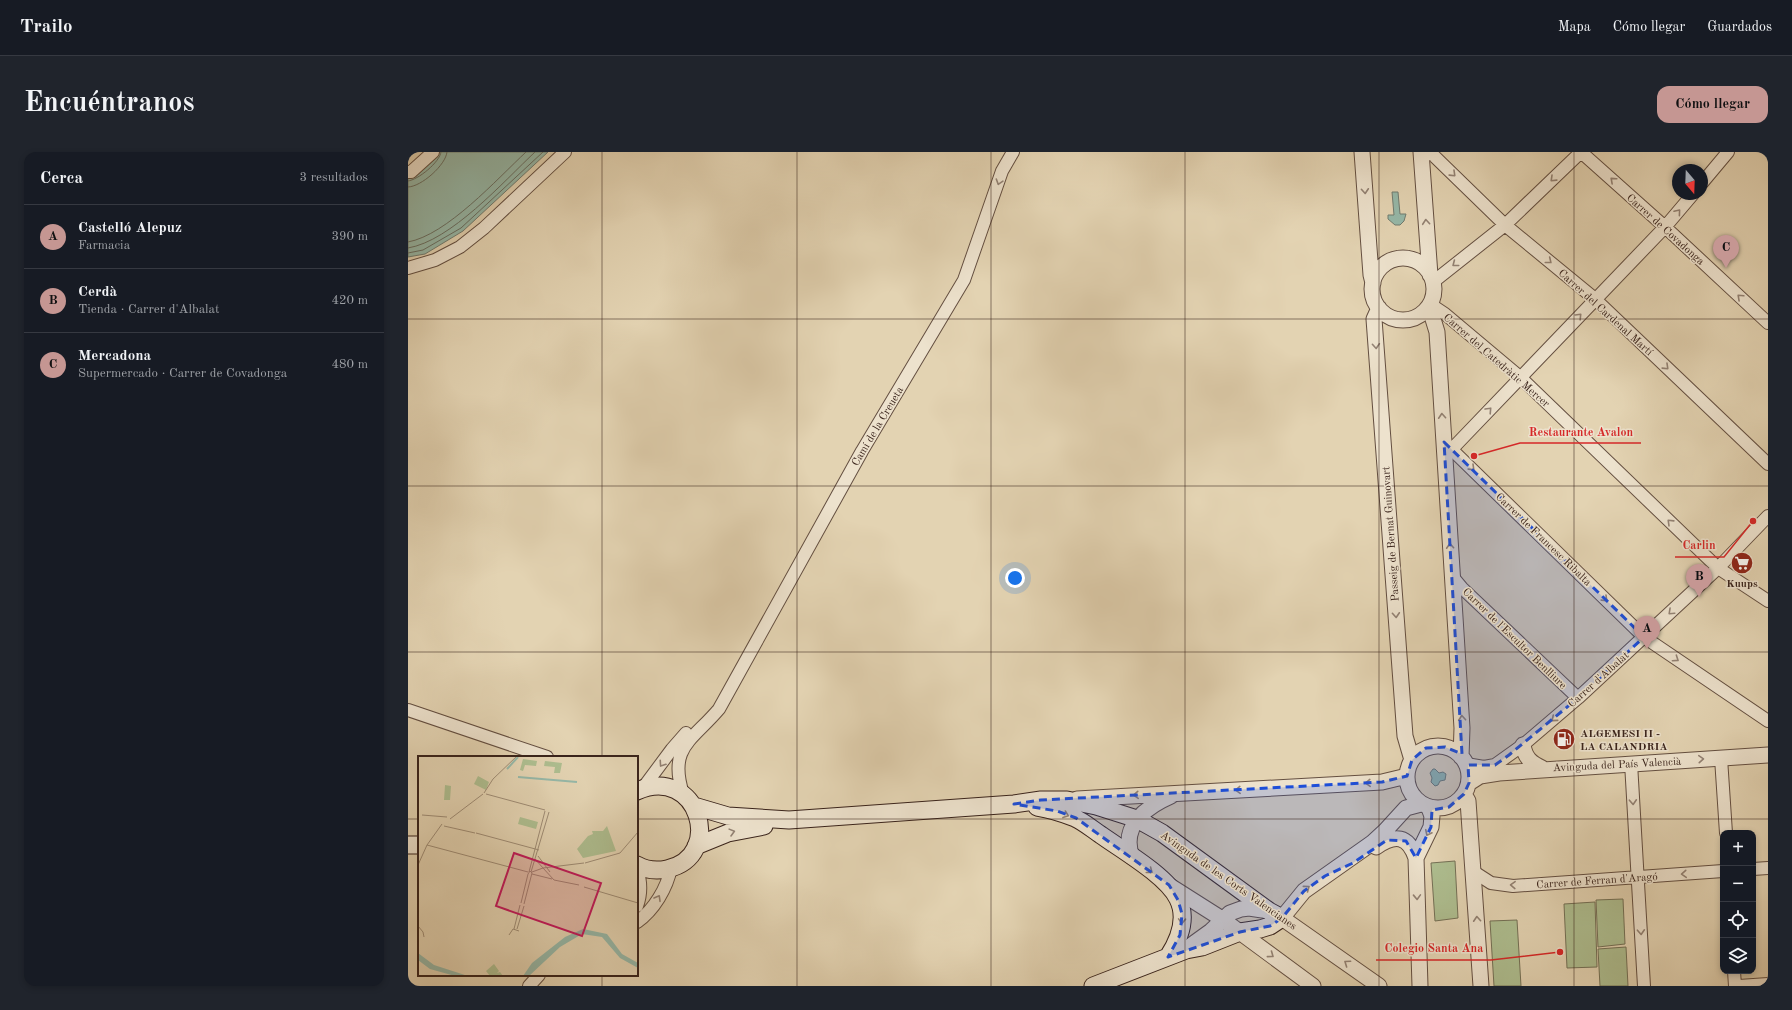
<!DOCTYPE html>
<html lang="es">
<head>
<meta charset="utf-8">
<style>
	:root { --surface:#171b24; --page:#20242c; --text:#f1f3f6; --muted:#9ea1a6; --line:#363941; --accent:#c59692 }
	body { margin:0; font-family:"Old Standard TT",serif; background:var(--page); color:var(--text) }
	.controls { position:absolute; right:12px; bottom:12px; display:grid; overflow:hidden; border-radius:8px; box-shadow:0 2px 6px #0003 }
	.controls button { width:36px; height:36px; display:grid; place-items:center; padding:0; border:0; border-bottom:1px solid var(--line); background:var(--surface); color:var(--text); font:20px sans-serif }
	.compass { position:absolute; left:1264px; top:12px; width:36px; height:36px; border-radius:50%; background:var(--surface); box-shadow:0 2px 6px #0003; rotate:161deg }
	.you { position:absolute; left:607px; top:426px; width:14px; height:14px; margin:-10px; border:3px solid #fff; border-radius:50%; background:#1a73e8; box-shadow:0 0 0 6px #1a73e833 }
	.badge { display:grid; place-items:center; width:26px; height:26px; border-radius:50%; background:var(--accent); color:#111; font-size:13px; font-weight:700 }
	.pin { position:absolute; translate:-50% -33px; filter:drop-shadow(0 1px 2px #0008) }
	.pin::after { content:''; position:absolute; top:21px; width:14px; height:12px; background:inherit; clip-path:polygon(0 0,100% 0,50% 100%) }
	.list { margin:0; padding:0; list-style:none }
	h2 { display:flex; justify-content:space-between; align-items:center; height:52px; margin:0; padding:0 16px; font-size:17px }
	h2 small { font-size:13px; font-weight:400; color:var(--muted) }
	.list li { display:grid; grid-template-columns:26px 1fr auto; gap:12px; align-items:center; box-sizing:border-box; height:64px; padding:0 16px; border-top:1px solid var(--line) }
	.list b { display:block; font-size:15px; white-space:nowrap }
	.list p { margin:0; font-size:13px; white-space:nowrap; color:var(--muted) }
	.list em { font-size:13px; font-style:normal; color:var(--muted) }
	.icon { flex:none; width:22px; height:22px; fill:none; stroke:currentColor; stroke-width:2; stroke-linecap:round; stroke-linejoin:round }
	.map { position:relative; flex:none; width:1360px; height:834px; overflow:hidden; border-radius:12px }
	header { display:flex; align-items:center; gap:24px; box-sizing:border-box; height:56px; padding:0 20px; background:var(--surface); border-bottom:1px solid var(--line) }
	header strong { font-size:19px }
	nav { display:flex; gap:22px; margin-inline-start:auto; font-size:14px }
	.intro { display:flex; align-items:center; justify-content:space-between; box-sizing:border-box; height:96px; padding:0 24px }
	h1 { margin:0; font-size:28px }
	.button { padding:10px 18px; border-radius:12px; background:var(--accent); color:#111; font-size:14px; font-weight:700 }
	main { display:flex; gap:24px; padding:0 24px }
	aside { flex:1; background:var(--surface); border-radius:12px; box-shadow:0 2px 6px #0003 }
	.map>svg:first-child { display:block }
	.green { fill:#aebe90; stroke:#747056 }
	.water { fill:#96b8a8; stroke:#717c70 }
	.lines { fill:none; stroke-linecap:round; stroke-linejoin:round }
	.shore { stroke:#686e62; stroke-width:1 }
	.minor-casing { stroke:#644f41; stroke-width:14 }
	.tertiary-casing { stroke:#644f41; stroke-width:17 }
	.secondary-casing { stroke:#39231b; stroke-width:19 }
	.minor { stroke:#ede2cd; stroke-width:12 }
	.tertiary { stroke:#ede2cd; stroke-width:15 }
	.secondary { stroke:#ede2cd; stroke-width:17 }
	.oneway { stroke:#938274 }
	.marked { fill:#1d4ed8; fill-opacity:0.2; stroke:#1d4ed8; stroke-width:3; stroke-dasharray:8 5; stroke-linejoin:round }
	.grid { fill:none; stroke:#39231b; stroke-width:1; stroke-opacity:0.55 }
	.labels { text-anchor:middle; stroke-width:3; stroke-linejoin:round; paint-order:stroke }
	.street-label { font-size:11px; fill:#39231b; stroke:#ede2cd }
	.poi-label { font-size:11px; font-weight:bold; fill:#39231b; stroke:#ede2cd }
	.inset-river { fill:none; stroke:#96b8a8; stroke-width:2 }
	.inset-road { fill:none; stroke:#9f8d76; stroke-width:1 }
	.view { fill:#c2185b; fill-opacity:0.15; stroke:#c2185b; stroke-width:2 }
	.inset-edge { fill:none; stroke:#39231b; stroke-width:2 }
	.leader { fill:none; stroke:#d62828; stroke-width:1.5 }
	.callout-dot { fill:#d62828; stroke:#ede2cd; stroke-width:1.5 }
	.callout-label { font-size:12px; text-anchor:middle; font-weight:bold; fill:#d62828; stroke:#ede2cd; stroke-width:3; stroke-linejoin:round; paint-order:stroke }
</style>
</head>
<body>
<header>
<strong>Trailo</strong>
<nav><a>Mapa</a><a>Cómo llegar</a><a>Guardados</a></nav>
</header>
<div class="intro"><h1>Encuéntranos</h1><a class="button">Cómo llegar</a></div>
<main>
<aside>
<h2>Cerca<small>3 resultados</small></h2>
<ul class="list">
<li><span class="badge">A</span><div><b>Castelló Alepuz</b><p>Farmacia</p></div><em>390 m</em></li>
<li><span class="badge">B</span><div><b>Cerdà</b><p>Tienda · Carrer d'Albalat</p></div><em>420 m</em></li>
<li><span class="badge">C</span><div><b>Mercadona</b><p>Supermercado · Carrer de Covadonga</p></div><em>480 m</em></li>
</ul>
</aside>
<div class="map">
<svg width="1360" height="834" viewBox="0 0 1360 834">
	<rect width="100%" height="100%" fill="#e3d3b2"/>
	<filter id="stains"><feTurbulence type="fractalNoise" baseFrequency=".005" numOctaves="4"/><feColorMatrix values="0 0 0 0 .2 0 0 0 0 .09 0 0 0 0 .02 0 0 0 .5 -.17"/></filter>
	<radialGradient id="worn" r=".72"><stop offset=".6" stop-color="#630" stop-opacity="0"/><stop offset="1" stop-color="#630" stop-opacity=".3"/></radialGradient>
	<path class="green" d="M1047 709 1050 766 1027 769 1023 711Z
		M1215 747 1217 792 1190 795 1188 748Z
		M1187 750 1189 815 1159 816 1156 752Z
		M1109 768 1113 834H1086L1082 769Z
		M1218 795 1220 834H1192L1190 797Z"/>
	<path class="water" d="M25 0H140L55 79 17 102 0 105V20Z
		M984 40H990L992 62H998L996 69 992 73H987L980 67V63H986Z
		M1025 617H1027L1031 621 1035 620 1038 622 1037 628 1032 629 1030 633 1027 634 1023 630 1024 626 1022 621Z"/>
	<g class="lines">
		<path class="shore" d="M0 29C10 28 32 10 33 0
			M0 35C13 35 38 13 39 0
			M0 90C39 83 89 27 118 0
			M0 96C43 89 95 30 127 0
			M0 101 15 98 53 76 135 0"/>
		<g class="minor-casing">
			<path id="minor" d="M1014 0 1025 3 1097 73 1187 147 1360 312
				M1173 0 1257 75 1360 171
				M0 20H3L25 0
				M1294 31 1320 0
				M0 116 27 108 52 95 76 76 157 0
				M1025 130 1097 73 1173 0
				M1022 152 1037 162 1112 225 1310 416 1360 449
				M1036 290 1236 485 1360 569
				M1044 297 1257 75 1285 42
				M1044 424 1054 436 1170 546
				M0 558 139 605
				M1313 606 1318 681
				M1223 611 1236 834
				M1058 612 1076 615 1087 613 1115 593 1170 546 1310 416 1360 364
				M235 636 264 597 278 581
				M275 642C260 595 284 589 311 557L454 299 556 128 594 19 605 0
				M229 716C233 729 234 741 229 754
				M1345 717 1360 716
				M1066 720 1083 731 1105 734 1315 719
				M229 770C246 758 259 736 263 716
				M1326 819 1327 834
				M121 834 131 823
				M1331 834 1360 832"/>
		</g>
		<g class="tertiary-casing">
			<path id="tertiary" d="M954 0 963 123 965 131
				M1013 0 1022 123
				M964 137a31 31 0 1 1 62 0a31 31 0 1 1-62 0Z
				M1021 154 1029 180 1054 576 1053 605
				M971 156 966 167 997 584 1004 608
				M1115 593C1117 606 1123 611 1134 616
				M999 625a31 31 0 1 1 62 0a31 31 0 1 1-62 0Z
				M1061 631 1072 624 1091 621 1360 603
				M1056 642 1060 649 1073 834
				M669 647 974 630 999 624
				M968 695C987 682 1000 683 1008 706
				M724 705C712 674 738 655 763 644
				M762 734 814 767 905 834
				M778 797 803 779 822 761 833 757 841 756 861 759
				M971 834 874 766 896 739 964 691 977 679 998 656 1013 652
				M1012 834 1008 706 1023 675 1024 664 1021 656"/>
		</g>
		<g class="secondary-casing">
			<path id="secondary" d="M229 639C290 612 318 704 259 717 249 719 238 718 229 713
				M286 654 320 664 381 668 606 652 633 648H659L688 654 729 667 754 681 861 759 874 766 862 774 852 777 832 780 794 795 778 798 685 834
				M629 655C642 657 655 661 667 666 676 670 684 677 693 683 714 698 759 724 770 747 780 767 771 788 760 805
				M0 693H11
				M288 694 320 681 356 674"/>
		</g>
		<use href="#minor" class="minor"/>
		<use href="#tertiary" class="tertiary"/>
		<use href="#secondary" class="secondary"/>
	</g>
	<defs><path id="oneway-chevron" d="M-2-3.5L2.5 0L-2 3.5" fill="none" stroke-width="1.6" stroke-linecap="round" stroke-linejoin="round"/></defs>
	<g class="oneway">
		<use href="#oneway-chevron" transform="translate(1045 22) rotate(44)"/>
		<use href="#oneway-chevron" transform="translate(1145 27) rotate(136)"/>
		<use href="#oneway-chevron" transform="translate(1205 28) rotate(-138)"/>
		<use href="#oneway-chevron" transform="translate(591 30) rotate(108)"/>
		<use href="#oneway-chevron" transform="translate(957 39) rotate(86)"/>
		<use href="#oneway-chevron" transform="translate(1270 60) rotate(-50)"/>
		<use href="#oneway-chevron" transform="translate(1018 70) rotate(-95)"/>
		<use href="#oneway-chevron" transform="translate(1141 109) rotate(39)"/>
		<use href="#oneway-chevron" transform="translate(1047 112) rotate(142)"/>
		<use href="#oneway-chevron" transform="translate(1332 145) rotate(-137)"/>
		<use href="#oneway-chevron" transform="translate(1171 164) rotate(-46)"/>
		<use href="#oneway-chevron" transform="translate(968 194) rotate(86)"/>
		<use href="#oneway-chevron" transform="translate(1258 215) rotate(44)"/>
		<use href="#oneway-chevron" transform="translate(1081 258) rotate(-47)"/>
		<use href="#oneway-chevron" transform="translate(1034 264) rotate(-94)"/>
		<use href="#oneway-chevron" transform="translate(1064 316) rotate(44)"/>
		<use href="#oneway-chevron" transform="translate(1262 370) rotate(-136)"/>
		<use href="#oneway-chevron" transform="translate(1042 394) rotate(-94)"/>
		<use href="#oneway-chevron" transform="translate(1197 447) rotate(44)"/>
		<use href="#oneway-chevron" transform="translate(1263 460) rotate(137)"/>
		<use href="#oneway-chevron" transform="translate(988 463) rotate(86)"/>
		<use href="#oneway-chevron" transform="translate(1268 507) rotate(34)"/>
		<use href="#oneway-chevron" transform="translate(1054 566) rotate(-94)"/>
		<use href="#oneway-chevron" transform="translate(1146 567) rotate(140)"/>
		<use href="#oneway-chevron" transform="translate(1293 607) rotate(-4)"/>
		<use href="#oneway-chevron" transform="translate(254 612) rotate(124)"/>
		<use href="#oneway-chevron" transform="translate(960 631) rotate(177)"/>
		<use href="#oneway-chevron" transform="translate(830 638) rotate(177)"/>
		<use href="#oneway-chevron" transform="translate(728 643) rotate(176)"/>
		<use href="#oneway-chevron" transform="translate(1225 650) rotate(87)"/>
		<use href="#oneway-chevron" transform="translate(658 663) rotate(20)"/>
		<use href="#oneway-chevron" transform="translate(324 680) rotate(-15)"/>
		<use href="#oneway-chevron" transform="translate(1020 681) rotate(116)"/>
		<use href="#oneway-chevron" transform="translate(742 719) rotate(38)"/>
		<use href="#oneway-chevron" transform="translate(1276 722) rotate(176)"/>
		<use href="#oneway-chevron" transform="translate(1105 733) rotate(-178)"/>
		<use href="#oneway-chevron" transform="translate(899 736) rotate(-37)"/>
		<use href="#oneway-chevron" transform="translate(1009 745) rotate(88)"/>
		<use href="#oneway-chevron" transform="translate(250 746) rotate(-60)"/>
		<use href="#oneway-chevron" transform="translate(1069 767) rotate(-94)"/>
		<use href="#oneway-chevron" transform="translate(774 769) rotate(92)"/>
		<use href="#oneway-chevron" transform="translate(1233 780) rotate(87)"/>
		<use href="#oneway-chevron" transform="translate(863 803) rotate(36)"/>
		<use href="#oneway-chevron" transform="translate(939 811) rotate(-145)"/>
	</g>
	<path class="marked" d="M1036 290 1236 485 1170 546 1101 603 1087 613H1060L1061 631 1056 642 1041 655 1024 658 1023 675 1008 706 998 689 979 688 945 711 917 724 896 739 874 766 862 774 832 780 760 805 772 783 774 762 770 748 761 733 668 666 649 659 606 652 633 648 974 630 999 624 1004 608 1018 596 1037 595 1054 602Z"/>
	<path class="grid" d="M194 0V605M389 0V834M583 0V834M777 0V834M971 0V834M1166 0V834M0 167H1360M0 334H1360M0 500H1360M0 667H11M229 667H1360M194 823V834"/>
	<defs>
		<g id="supermarket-disc" transform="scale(1.15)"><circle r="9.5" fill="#8f2418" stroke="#ede2cd"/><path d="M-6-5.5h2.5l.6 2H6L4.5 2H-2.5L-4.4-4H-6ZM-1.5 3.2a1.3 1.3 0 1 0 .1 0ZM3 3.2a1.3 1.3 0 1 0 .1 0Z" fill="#fff"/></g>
		<g id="fuel-disc" transform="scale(1.15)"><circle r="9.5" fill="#8f2418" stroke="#ede2cd"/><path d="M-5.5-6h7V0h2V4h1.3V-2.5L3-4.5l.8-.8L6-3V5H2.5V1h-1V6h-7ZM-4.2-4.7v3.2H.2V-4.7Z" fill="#fff"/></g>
	</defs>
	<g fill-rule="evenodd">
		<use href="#supermarket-disc" x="1334" y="411"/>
		<use href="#fuel-disc" x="1156" y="587"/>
	</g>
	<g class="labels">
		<g class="street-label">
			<text transform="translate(1258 77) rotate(42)" y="4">Carrer de Covadonga</text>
			<text transform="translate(1198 160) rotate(42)" y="4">Carrer del Cardenal Martí</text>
			<text transform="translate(1089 208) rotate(41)" y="4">Carrer del Catedràtic Mercer</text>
			<text transform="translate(469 274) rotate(-59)" y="4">Camí de la Creueta</text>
			<text transform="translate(982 382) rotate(-94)" y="4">Passeig de Bernat Guinovart</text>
			<text transform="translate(1136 387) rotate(44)" y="4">Carrer de Francesc Ribalta</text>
			<text transform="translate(1107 486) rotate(44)" y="4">Carrer de l'Escultor Benlliure</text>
			<text transform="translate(1190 527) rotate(-42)" y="4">Carrer d'Albalat</text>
			<text transform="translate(1209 612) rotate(-3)" y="4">Avinguda del País Valencià</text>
			<text transform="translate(821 728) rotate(35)" y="4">Avinguda de les Corts Valencianes</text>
			<text transform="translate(1189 728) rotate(-4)" y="4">Carrer de Ferran d'Aragó</text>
		</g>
		<g class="poi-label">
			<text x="1334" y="435">Kuups</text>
			<text x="1172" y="585" text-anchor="start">ALGEMESI II -<tspan x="1172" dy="13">LA CALANDRIA</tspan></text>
		</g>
	</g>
	<g transform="translate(10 604)">
		<rect width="220" height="220" fill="#e3d3b2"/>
		<path d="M105 3 119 5 118 10 107 9 105 15 102 14ZM127 5 144 7 142 17H136L137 11 126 10ZM60 20 71 26 68 34 56 28ZM27 29 33 30 32 44H26ZM102 61 120 66 118 73 100 68ZM189 70 198 95 165 102 159 93 170 80 175 78 174 75H185ZM76 208 81 215 79 217 82 216 85 220H72L68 215Z" fill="#aebe90"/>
		<path d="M165 173 189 178 204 198 220 207V212L202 202 184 181 164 178 142 191 111 220H105L114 207 147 181ZM0 197 16 209 50 220H37L12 213 0 204Z" fill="#96b8a8"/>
		<path class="inset-river" d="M89 13 100 1M100 21 159 26"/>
		<path class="inset-road" d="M66 37 75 23 99 0M68 38 127 54M0 53V33M4 59 29 61M32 63 65 38M26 70 57 77M58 77 121 94M9 89 110 116M120 100 132 116M167 107 202 97 220 76M0 109 9 89 24 68M125 112 136 124 161 129M125 112 166 107M111 116 127 55M113 116 131 56M114 116 125 112 117 103M114 118 134 123M166 131 220 147M103 147 110 118M106 148 114 117 112 115 110 118M0 170 5 176 6 181M96 173 102 149M99 173 106 150M91 179 95 173 101 175"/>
		<path class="view" d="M96 97 183 127 164 180 78 150Z"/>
		<rect width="220" height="220" class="inset-edge"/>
	</g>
	<path class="leader" d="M1066 304L1112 291H1233M1345 369L1316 405H1267M1152 800L1083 808H968"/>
	<g class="callout-dot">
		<circle cx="1066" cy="304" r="4"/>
		<circle cx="1345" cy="369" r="4"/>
		<circle cx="1152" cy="800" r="4"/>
	</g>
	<g class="callout-label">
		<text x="1173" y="284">Restaurante Avalon</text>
		<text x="1291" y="397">Carlin</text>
		<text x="1026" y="800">Colegio Santa Ana</text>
	</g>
	<rect width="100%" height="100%" filter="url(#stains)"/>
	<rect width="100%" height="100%" fill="url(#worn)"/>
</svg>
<div class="controls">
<button>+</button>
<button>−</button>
<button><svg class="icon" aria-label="locate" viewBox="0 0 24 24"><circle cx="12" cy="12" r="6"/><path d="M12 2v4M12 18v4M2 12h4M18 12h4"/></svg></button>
<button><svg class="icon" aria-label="layers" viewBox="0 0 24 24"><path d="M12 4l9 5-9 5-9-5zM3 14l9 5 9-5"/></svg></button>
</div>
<svg class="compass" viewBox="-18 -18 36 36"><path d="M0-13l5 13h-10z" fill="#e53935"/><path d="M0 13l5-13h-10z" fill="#9ea1a6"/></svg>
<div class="you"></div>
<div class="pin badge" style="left:1239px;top:497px">A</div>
<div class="pin badge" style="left:1291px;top:445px">B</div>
<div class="pin badge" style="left:1318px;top:116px">C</div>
</div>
</main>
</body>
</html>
